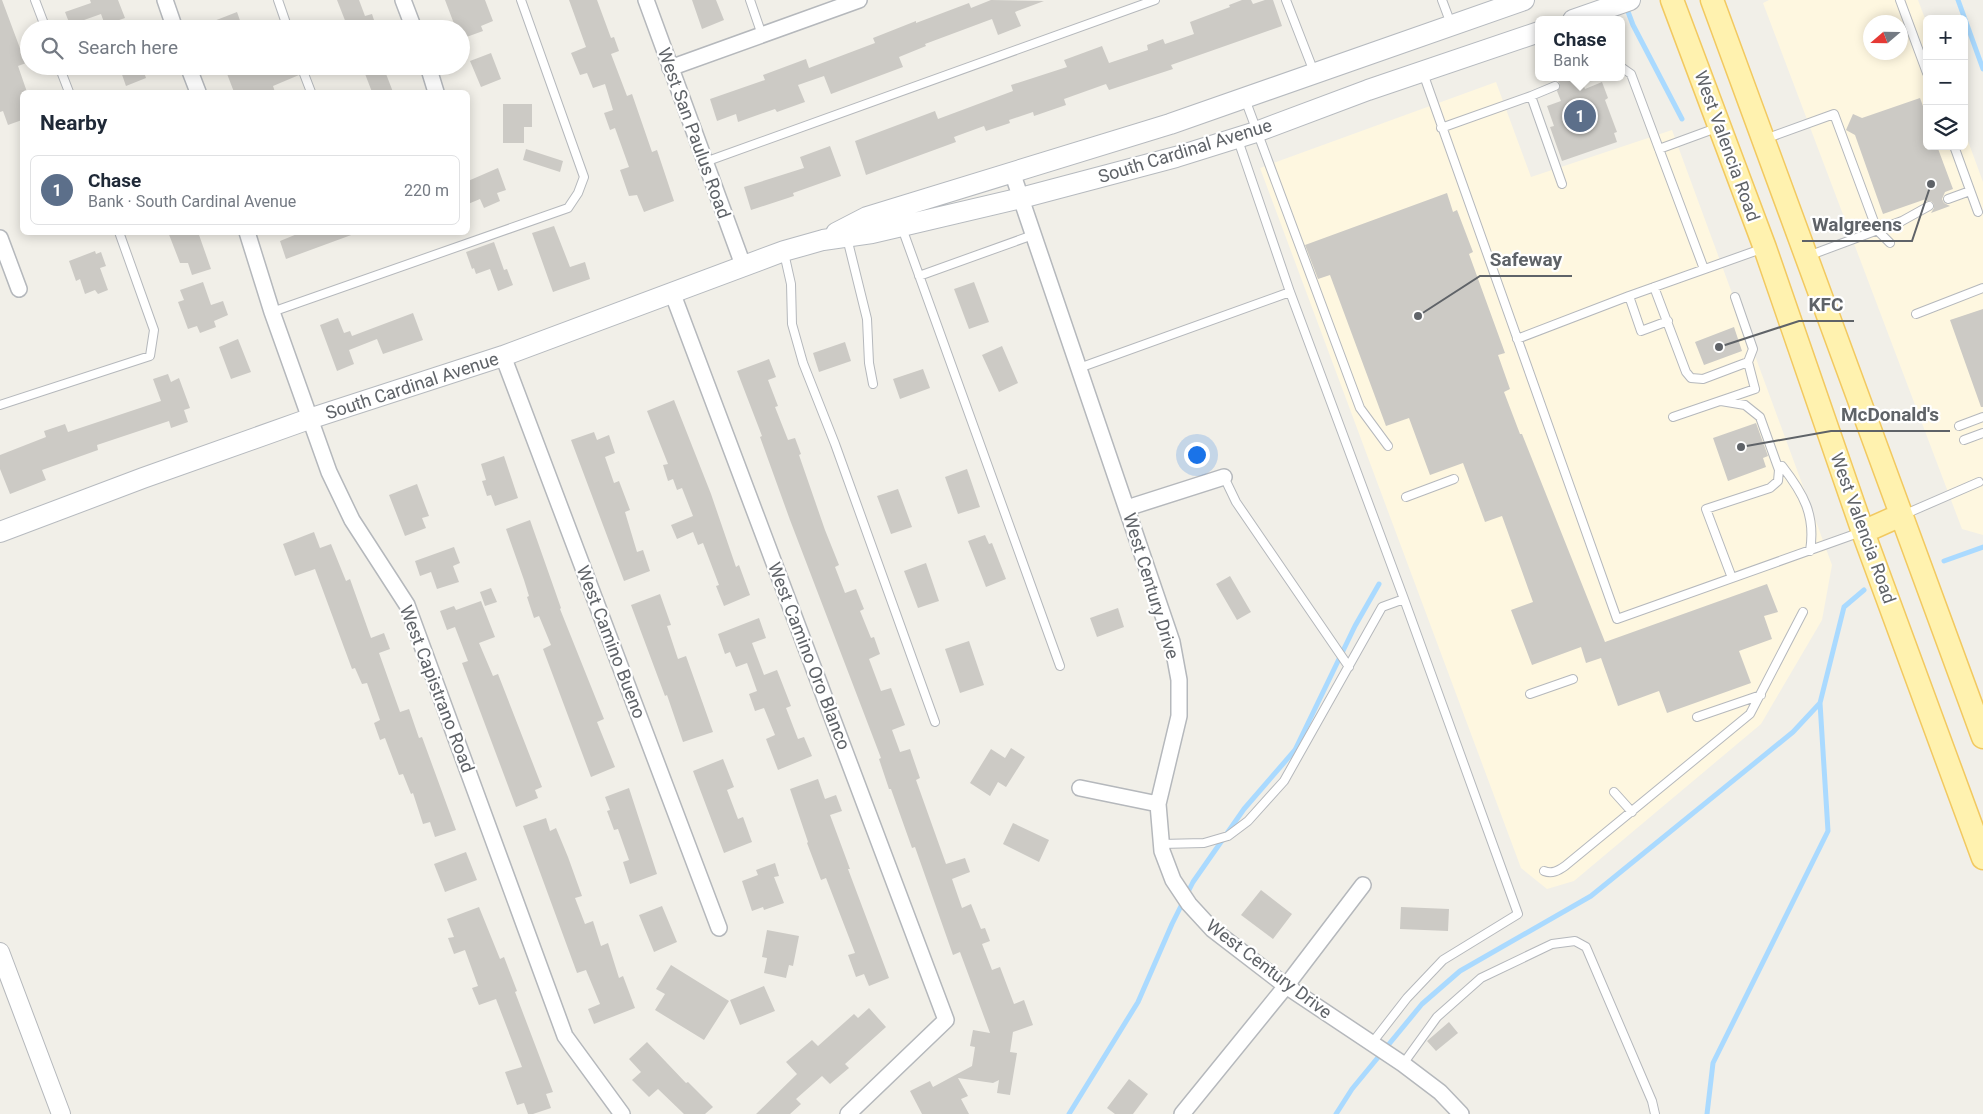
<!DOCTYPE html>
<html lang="en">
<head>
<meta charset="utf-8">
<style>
	:root { --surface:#fff; --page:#f6f6f7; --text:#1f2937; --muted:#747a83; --line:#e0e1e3; --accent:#db2777 }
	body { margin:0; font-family:Roboto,sans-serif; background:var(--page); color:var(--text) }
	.controls { position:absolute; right:15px; top:15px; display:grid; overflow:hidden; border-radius:8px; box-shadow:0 2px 12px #0003 }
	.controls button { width:45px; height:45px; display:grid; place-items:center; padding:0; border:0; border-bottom:1px solid var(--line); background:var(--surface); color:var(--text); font:25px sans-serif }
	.compass { position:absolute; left:1863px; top:15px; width:45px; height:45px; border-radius:50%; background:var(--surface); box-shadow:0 2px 12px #0003; rotate:250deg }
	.you { position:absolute; left:1196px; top:454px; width:18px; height:18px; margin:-12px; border:4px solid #fff; border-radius:50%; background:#1a73e8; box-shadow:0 0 0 8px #1a73e833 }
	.badge { display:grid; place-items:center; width:32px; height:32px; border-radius:50%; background:var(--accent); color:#fff; font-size:16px; font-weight:700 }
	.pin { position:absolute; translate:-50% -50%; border:2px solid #fff; box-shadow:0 1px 5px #0006 }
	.popup { position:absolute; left:1535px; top:16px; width:90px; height:65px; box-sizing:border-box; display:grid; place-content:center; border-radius:8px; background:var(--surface); filter:drop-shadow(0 1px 4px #0005); font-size:16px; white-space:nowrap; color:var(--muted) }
	.popup b { font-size:19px; color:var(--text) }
	.popup::after { content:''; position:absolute; left:50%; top:100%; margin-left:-10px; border:10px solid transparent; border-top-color:var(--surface) }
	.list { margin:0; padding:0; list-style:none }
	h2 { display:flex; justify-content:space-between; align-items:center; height:65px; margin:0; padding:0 20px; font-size:21px }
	h2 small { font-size:16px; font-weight:400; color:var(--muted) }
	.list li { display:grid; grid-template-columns:32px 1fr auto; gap:15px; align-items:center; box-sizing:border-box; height:70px; margin:0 10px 10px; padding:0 10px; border:1px solid var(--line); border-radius:8px }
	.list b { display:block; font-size:19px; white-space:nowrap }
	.list p { margin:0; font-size:16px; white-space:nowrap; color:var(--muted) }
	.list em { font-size:16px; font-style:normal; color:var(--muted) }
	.icon { flex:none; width:28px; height:28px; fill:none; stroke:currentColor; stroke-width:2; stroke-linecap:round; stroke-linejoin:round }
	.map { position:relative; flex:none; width:1983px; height:1114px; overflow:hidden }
	.search { position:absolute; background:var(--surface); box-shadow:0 2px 12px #0003; left:20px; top:20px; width:450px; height:55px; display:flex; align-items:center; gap:12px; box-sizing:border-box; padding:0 18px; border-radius:28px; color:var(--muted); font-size:19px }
	.panel { position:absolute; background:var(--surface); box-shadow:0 2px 12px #0003; left:20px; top:90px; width:450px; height:145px; border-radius:8px }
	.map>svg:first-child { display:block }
	.commercial { fill:#fef7e0; fill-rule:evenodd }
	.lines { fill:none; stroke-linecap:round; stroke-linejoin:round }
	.stream { stroke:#aadaff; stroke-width:5 }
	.building { fill:#cccac5 }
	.service-casing { stroke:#b5b8bc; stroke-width:10 }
	.minor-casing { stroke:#b5b8bc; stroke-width:18 }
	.tertiary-casing { stroke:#b5b8bc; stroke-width:20 }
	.secondary-casing { stroke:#b6babf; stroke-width:22 }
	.primary-casing { stroke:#f2c960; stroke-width:25 }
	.service { stroke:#fff; stroke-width:8 }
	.minor { stroke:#fff; stroke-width:15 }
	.tertiary { stroke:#fff; stroke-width:18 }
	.secondary { stroke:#fff; stroke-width:20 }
	.primary { stroke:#fff2af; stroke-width:22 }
	.labels { text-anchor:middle; stroke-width:4.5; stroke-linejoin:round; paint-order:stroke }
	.street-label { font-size:18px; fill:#5f6368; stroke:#fff }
	.leader { fill:none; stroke:#5f6368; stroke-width:2 }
	.callout-dot { fill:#5f6368; stroke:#fff; stroke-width:2 }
	.callout-label { font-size:19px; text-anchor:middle; font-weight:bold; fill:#5f6368; stroke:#fff; stroke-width:4.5; stroke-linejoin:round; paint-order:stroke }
</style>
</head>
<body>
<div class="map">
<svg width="1983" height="1114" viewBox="0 0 1983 1114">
	<rect width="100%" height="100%" fill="#f1efe8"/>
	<path class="commercial" d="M1769 0H1918L1927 24V146H1964V130L1983 182V535L1962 529 1763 3ZM1870 22H1900V52H1870Z
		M1496 82 1531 177 1672 130 1832 565 1822 620 1761 724 1574 881 1547 889 1521 868 1260 168Z"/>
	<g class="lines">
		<path class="stream" d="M1958 0 1983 69
			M1627 9 1633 25 1682 119
			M1944 561 1983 547
			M1069 1114 1138 1002 1172 924 1193 882 1244 809 1295 750 1355 626 1379 584
			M1336 1114 1352 1089 1422 1004 1460 971 1591 896 1793 732 1820 703
			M1707 1114 1713 1063 1828 831 1820 703 1844 607 1864 590"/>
	</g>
	<path class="building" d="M0 0H2L21 51 29 49V62L18 66 27 92H22V120L8 125 3 111 0 112Z
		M90 0H118L125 18 105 25 101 14 70 25 65 12 91 3Z
		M337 0H359L365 16 372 14 377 29H335L334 27 346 23Z
		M445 0H485L493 21 481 26 483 31 461 39V29H456Z
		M569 0H597L611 38 614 37 619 51 611 54 627 96 632 94 652 152 657 150 674 201 644 212 637 195 629 196 620 170 629 167 615 128 610 130 604 113 613 110 605 84 593 88 587 73 580 75 571 53 586 47Z
		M692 0H716L724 20 702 29Z
		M991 0 1044 1 1015 12 1021 26 998 35 992 19 925 44 926 46 899 57 903 67 831 94 824 76 798 85 805 102 777 112 775 109 738 122 736 114 717 121 710 99 765 80 763 75 806 59 809 68 875 43 873 38 916 21V23L969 3 971 8Z
		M1242 0H1251L1253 4 1265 0H1273L1282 26 1171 65 1173 69 1109 90 1106 84 1064 99 1066 105 1034 116 1033 112 1009 120 1010 123 986 131 984 126 954 137 956 142 866 175 855 141 935 111 938 119 1013 91 1011 85 1067 67 1064 60 1102 46 1109 63 1148 50 1147 45 1163 39 1165 44 1194 34 1190 22 1230 7 1229 5Z
		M237 12 243 29H196V28Z
		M491 53 501 79 481 87 470 61Z
		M119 66H142L146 78 126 86Z
		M224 66H296L299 75 273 86 275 92H234Z
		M362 66H383L393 92H372Z
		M1552 77H1580L1585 89 1602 82 1608 98 1605 100 1617 132 1614 133 1617 142 1562 161 1550 127 1554 126 1547 106 1561 101 1557 91 1560 84 1558 81H1553Z
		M1920 98 1927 117V146H1937L1953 189 1945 192 1942 199 1944 203 1950 206 1931 213 1934 208V204L1931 201H1927L1926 199 1883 214 1855 135 1846 130 1853 114 1862 118Z
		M503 104H532V127H524V143H503Z
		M830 146 841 176 793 193 794 196 751 210 744 187 804 168 800 157Z
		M526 149 563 161 560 172 523 160Z
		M498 168 506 190 497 193 500 201 484 208 480 199 468 204V181Z
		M1447 193 1453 212 1457 210 1473 252 1469 254 1505 353 1498 355 1510 389 1504 392 1520 434H1522L1605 642 1767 584 1778 612 1764 616 1772 639 1739 651 1751 683 1667 713 1659 691 1618 706 1601 658 1586 663 1581 647 1532 665 1511 610 1533 602 1502 516 1485 522 1463 463 1430 475 1409 418 1386 426 1330 275 1318 279 1305 245Z
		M554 226 570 267 585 262 590 279 553 292 532 233Z
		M168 232H198L211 269 192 275 188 263H180Z
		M302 232H353L354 234 286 259 280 241Z
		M494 242 504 270 507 269 513 285 498 291 490 269 476 274 474 268 472 269 466 252Z
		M95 251 96 254 101 252 106 266 100 268 108 290 98 294 95 290 85 294 80 279 76 281 69 261Z
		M203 282 211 305 223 301 228 315 214 321 216 327 200 333 197 326 188 329 178 302 184 300 180 290Z
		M974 282 989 322 969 329 954 289Z
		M1983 309V407H1981L1950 320Z
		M413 313 423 340 383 354 377 339 349 350 354 364 337 371 320 325 338 318 344 333 350 331 352 336Z
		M1734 327 1742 351 1704 365 1695 342Z
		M238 339 251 372 231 379 219 347Z
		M845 342 851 361 819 372 813 353Z
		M1002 346 1018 383 999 392 982 355Z
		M769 359 776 377 768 380 778 406 775 407 788 440 795 438 801 454 799 455 825 530 839 565 835 567 845 593 856 589 864 609 860 611 871 638 874 637 880 654 869 659 881 691 891 688 905 725 892 730 900 752 910 749 920 778 916 780 946 864 965 858 970 872 952 879 962 908 971 904 981 929 985 928 990 941 982 944 992 970 1000 967 1014 1004 1024 1000 1033 1025 1013 1032 1010 1052 1017 1053 1010 1095 997 1093 999 1080 993 1083 958 1078 968 1096 961 1099 969 1114H922L910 1091 930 1081 933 1087 972 1066 975 1047 970 1046 973 1030 990 1033 960 952 953 955 915 847 912 848 891 789H889L879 759 881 758 790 520 760 437 762 436 737 371Z
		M923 369 930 388 900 399 893 379Z
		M168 374 171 382 179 378 190 408 184 410 188 422 171 428 169 421 97 445 98 450 42 470 46 480 10 494 0 469V455L46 437 44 431 65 424 68 432 161 401 153 379Z
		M674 400 711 494 736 567 739 565 750 595 724 606 716 586 719 585 703 543 698 545 693 532 677 539 671 525 693 516 682 488 677 490 673 479 668 481 663 465 668 464 647 411Z
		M1756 423 1768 456 1763 458 1766 467 1728 481 1713 438Z
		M594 432 597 440 609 435 615 453 605 457 614 483 619 481 630 510 625 512 637 552 643 550 650 571 624 581 571 440Z
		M504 456 518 498 495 506 491 495 487 496 482 481 486 480 481 464Z
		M967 469 980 507 958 514 945 477Z
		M417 484 429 516 422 518 426 528 405 536 389 495Z
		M898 489 912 527 891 534 877 496Z
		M530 520 561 608 560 609 604 719 597 722 615 767 591 777 543 649 551 645 539 616 534 618 527 597 529 596 524 580 506 529Z
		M314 532 320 548 331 544 346 581 350 579 371 638 384 633 390 649 379 653 400 712 409 709 419 738 422 737 456 830 435 837 430 822 423 824 413 793 411 794 403 774 399 775 385 738 380 740 374 723 380 720 367 683 362 684 355 668 352 669 315 569 295 576 283 544Z
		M985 535 989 544 992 543 1006 579 986 587 968 541Z
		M454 547 460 563 453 566 459 582 437 589 431 572 420 576 415 561Z
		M926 563 939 601 918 608 904 571Z
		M1230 576 1251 612 1237 620 1216 584Z
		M491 588 497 602 485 606 480 592Z
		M660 594 671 625 667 626 678 659 686 656 713 732 683 742 667 695 665 696 631 605Z
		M481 601 495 637 479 643 493 676 498 674 542 787 535 790 538 798 516 807 462 663 468 661 455 627 447 630 440 611 454 606 456 610Z
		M1118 608 1124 627 1097 637 1090 618Z
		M759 618 766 638 752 643 764 675 777 670 791 706 786 708 798 739 804 737 812 756 778 770 766 739 775 735 764 708 755 711 749 694 757 691 747 663 736 667 730 652 725 654 718 634Z
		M969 641 984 685 960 693 945 649Z
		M1011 748 1025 757 1006 787 998 782 990 796 970 783 991 749 1005 758Z
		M723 759 734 787 727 790 738 819 743 817 752 842 724 853 693 771Z
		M818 779 825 799 836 795 842 811 830 815 850 869H848L889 978 869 986 864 974 856 977 848 955 855 953 826 878 821 880 807 843 808 842 790 789Z
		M629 788 657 874 630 884 623 862 629 860 618 829 614 830 607 811 610 810 605 797Z
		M546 818 550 831 556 828 568 857 582 896 575 898 585 924 593 921 601 946 608 943 619 978 623 976 635 1008 594 1024 588 1009 600 1004 586 970 577 973 523 826Z
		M1013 823 1049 840 1039 862 1003 844Z
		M466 852 477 880 445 892 434 864Z
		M775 863 779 876 774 877 784 903 764 910 763 907 752 911 742 881 758 875 756 870Z
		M1261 890 1292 914 1273 939 1241 915Z
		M662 906 677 942 654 952 639 915Z
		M479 907 500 959 504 957 517 991 515 992 553 1092 546 1094 551 1108 533 1114H528L524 1103 517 1105 505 1072 522 1067 496 999 479 1005 472 988 478 986 465 950 454 954 448 938 454 937 447 919Z
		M1401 907 1449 909 1448 931 1400 929Z
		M767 930 799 936 793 966 789 965 786 978 764 973 767 958 762 957Z
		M671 965 729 1001 704 1040 655 1010 665 994 656 989Z
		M764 986 775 1011 740 1025 730 1000Z
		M869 1008 886 1027 845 1064 849 1068 830 1084 822 1076 796 1099 801 1104 790 1114H756L797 1074 786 1062 812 1040 818 1046 854 1014 858 1018Z
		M1449 1022 1458 1033 1436 1051 1427 1041Z
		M647 1042 686 1083 688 1082 713 1107 705 1114H684L658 1089 649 1097 632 1080 641 1072 629 1059Z
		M1129 1079 1148 1094 1133 1114H1115L1107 1108Z"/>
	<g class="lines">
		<g class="service-casing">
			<path id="service" d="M35 0 46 29
				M278 0 288 29
				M750 0 762 35
				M1286 0 1314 72
				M1442 0 1451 24
				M1900 0 1927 73
				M59 66 69 92
				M301 66 311 92
				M1621 67 1631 74 1704 269
				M1423 73 1617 619 1861 532
				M1531 96 1555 86
				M1245 99 1360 408 1388 446
				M1441 128 1531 96 1562 184
				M1765 139 1834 114 1877 230 1890 243
				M1238 140 1290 292 1404 599 1518 914 1443 960 1407 998 1372 1043
				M1954 146 1978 212
				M1659 149 1719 127
				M705 162 1155 0
				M1948 199 1970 191
				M902 228 1060 666
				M847 238 867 319 869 363 873 384
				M784 253 791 284 792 324 803 363 835 444 935 722
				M1808 256 1902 221 1929 206
				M919 276 1033 235
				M1654 287 1686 372 1691 378 1703 379 1748 362
				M272 312 568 208 578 193 584 177 521 0
				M1916 314 1983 288
				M1668 321 1641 331 1629 296 1764 248
				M1517 339 1629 296
				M1079 368 1290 292
				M1721 401 1745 405 1760 417 1775 459 1779 470 1778 481 1770 488 1706 509 1732 578
				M0 405 150 356 154 330 119 232
				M1673 417 1755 389 1748 362 1753 349 1735 297
				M1959 426 1983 417
				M1964 440 1983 433
				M1782 466C1803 493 1816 515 1810 551
				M1224 477 1236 502 1349 667
				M1406 497 1454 479
				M1903 515 1979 482
				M1530 694 1573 679
				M1697 717 1761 695
				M1614 792 1632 812
				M1161 844 1204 843 1228 836 1248 821 1284 781 1382 607 1404 599
				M1544 871C1552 874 1558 871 1565 866L1750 714 1803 612
				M1403 1064 1437 1017 1481 978 1552 944 1575 941 1586 947 1652 1101 1655 1114"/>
		</g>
		<g class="minor-casing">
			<path id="minor" d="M165 0 175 29
				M403 0 414 29
				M646 0 743 265
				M188 66 198 92
				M428 66 436 92
				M670 68 859 0
				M1012 172 1172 642 1179 680V716L1158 804 1162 851 1173 880 1189 904 1212 929 1286 986 1403 1064 1440 1092 1461 1114
				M247 232 272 312 329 472 352 520 407 605 565 1036 622 1114
				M0 238 19 289
				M672 292 946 1020 848 1114
				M503 356 719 928
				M1127 508 1224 477
				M1080 788 1158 804
				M1182 1114 1286 986 1363 885"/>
		</g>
		<g class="tertiary-casing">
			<path id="tertiary" d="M0 952 61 1114"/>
		</g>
		<g class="secondary-casing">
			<path id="secondary" d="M1573 20 1630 0
				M836 233 867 217 1170 124 1524 0
				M0 532 143 478 309 419 503 356 784 251 823 240 872 233 902 226 1021 198 1176 157 1256 132 1368 90 1539 32"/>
		</g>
		<g class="primary-casing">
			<path id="primary" d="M1672 0 1765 248 1863 532 1983 858
				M1712 0 1983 737
				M1863 532 1901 515"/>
		</g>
		<use href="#service" class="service"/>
		<use href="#minor" class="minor"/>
		<use href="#tertiary" class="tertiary"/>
		<use href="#secondary" class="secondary"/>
		<use href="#primary" class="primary"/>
	</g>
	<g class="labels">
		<g class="street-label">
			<text transform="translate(694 133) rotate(70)" y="6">West San Paulus Road</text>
			<text transform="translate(1727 146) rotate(70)" y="6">West Valencia Road</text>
			<text transform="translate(1185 151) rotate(-17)" y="6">South Cardinal Avenue</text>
			<text transform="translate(412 386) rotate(-18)" y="6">South Cardinal Avenue</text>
			<text transform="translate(1863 528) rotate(70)" y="6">West Valencia Road</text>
			<text transform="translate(1151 586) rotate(73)" y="6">West Century Drive</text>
			<text transform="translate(611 642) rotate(69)" y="6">West Camino Bueno</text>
			<text transform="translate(809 656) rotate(69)" y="6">West Camino Oro Blanco</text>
			<text transform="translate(437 689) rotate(69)" y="6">West Capistrano Road</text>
			<text transform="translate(1269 969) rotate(37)" y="6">West Century Drive</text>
		</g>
	</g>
	<path class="leader" d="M1931 184L1912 241H1802M1418 316L1480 276H1572M1719 347L1799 321H1854M1741 447L1831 431H1950"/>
	<g class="callout-dot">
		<circle cx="1931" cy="184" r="5"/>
		<circle cx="1418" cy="316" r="5"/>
		<circle cx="1719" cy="347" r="5"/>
		<circle cx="1741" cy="447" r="5"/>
	</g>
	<g class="callout-label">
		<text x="1857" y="231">Walgreens</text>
		<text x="1526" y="266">Safeway</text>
		<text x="1826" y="311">KFC</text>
		<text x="1890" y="421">McDonald's</text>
	</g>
</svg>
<div class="controls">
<button>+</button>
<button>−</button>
<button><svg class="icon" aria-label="layers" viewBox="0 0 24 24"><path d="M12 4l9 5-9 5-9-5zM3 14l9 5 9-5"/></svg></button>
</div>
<svg class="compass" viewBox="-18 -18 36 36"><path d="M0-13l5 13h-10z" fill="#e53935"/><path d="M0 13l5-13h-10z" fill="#747a83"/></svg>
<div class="you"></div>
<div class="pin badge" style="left:1580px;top:116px;background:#5c6f8a">1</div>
<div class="popup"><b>Chase</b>Bank</div>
<div class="search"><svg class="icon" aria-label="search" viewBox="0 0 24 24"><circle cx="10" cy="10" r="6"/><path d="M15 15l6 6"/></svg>Search here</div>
<section class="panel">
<h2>Nearby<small></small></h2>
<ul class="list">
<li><span class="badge" style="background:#5c6f8a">1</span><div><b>Chase</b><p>Bank · South Cardinal Avenue</p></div><em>220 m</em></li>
</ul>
</section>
</div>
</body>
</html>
